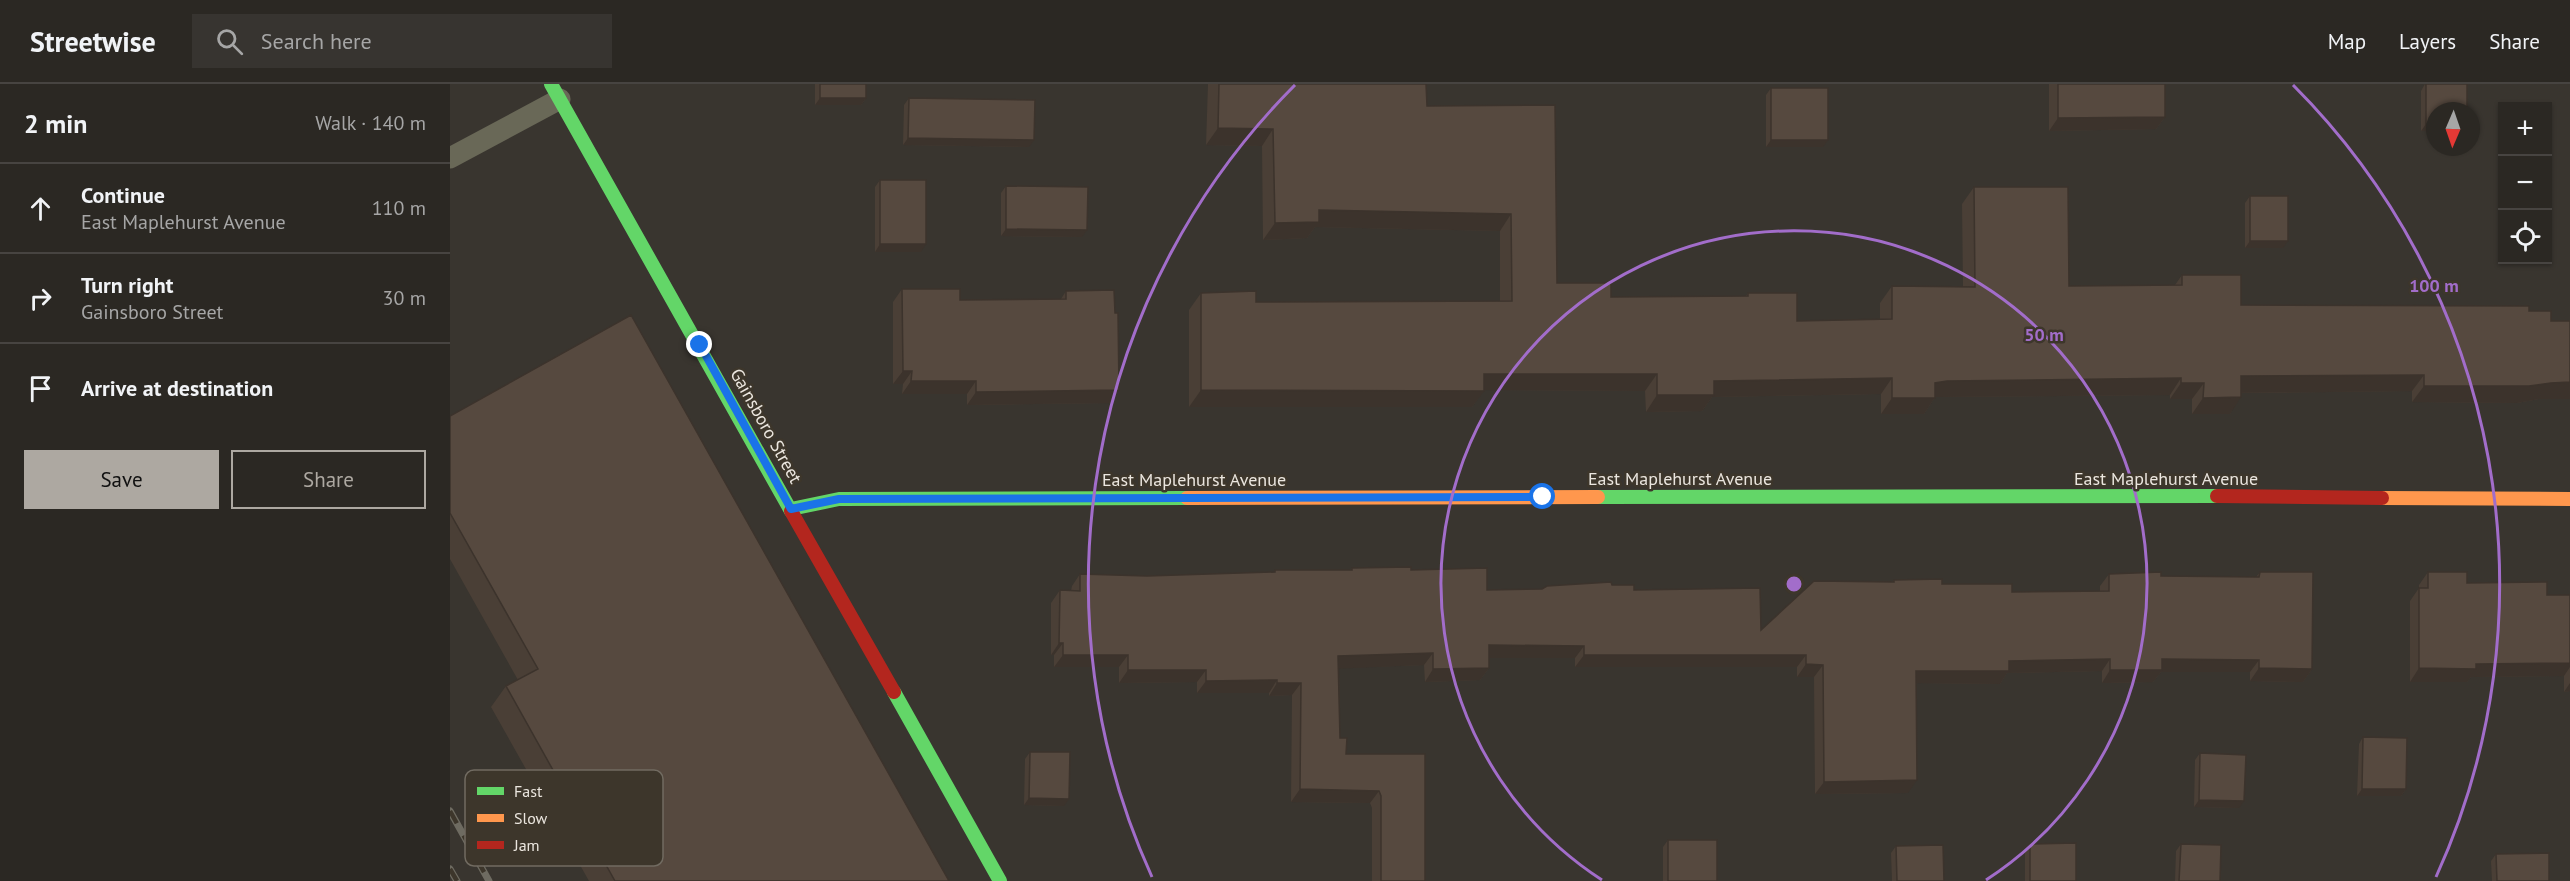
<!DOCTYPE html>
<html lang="en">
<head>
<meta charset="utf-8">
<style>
	:root { --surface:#2b2823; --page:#373430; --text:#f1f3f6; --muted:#a6a6a6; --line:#474441; --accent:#ada8a1 }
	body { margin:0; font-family:"PT Sans",sans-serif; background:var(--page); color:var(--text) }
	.controls { position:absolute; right:18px; top:18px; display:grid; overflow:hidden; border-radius:0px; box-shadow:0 2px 4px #0004 }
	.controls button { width:54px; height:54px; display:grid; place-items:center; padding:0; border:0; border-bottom:2px solid var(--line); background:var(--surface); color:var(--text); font:30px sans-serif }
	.compass { position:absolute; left:1976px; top:18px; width:54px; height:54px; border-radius:50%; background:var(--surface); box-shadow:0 2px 4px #0004; rotate:182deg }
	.stop { position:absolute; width:18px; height:18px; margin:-14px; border:4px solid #1a73e8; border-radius:50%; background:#fff }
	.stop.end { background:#1a73e8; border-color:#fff; box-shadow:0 2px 6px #0008 }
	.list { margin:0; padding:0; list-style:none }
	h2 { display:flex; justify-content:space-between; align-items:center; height:78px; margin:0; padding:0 24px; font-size:26px }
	h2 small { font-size:20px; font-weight:400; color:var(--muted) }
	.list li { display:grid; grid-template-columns:39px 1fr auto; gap:18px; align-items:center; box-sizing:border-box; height:90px; padding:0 24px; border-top:2px solid var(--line) }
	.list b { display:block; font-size:22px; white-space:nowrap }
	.list p { margin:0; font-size:20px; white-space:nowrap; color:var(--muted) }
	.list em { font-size:20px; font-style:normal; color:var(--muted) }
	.actions { display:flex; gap:12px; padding:18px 24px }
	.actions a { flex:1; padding:14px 0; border:2px solid var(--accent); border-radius:0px; text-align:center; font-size:21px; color:var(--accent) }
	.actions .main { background:var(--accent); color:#111 }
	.icon { flex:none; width:33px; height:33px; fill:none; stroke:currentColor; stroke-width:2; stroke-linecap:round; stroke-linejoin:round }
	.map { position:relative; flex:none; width:2120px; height:797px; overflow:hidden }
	header { display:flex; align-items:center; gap:36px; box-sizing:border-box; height:84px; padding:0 30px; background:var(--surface); border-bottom:2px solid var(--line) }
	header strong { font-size:28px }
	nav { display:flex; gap:33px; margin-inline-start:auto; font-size:21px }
	.search { width:420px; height:54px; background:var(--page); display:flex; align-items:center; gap:15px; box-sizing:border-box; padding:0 21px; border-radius:0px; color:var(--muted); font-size:22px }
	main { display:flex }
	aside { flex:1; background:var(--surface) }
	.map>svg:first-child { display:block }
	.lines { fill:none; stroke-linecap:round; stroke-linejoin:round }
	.lane { stroke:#696857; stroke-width:21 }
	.fast { stroke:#63d668; stroke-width:14 }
	.slow { stroke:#ff974d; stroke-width:14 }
	.jam { stroke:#b3261e; stroke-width:14 }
	.rail-casing { stroke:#6e6b61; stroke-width:7 }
	.rail { stroke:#3d362b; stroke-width:4.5; stroke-dasharray:14; stroke-linecap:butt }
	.wall { fill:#4a3f36 }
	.shaded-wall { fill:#3c332c }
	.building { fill:#56493f; stroke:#3c332c; stroke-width:1.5 }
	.route { stroke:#1a73e8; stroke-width:8 }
	.ring { fill:none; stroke:#a26dca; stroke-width:3 }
	.labels { text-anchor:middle; stroke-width:5; stroke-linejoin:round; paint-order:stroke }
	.street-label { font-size:18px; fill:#ebe6df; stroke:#3d362b }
	.key { fill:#3d362b; stroke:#716b61; stroke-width:1.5 }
	.key-label { font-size:16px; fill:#ebe6df }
	.centre { fill:#a26dca; stroke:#3d362b; stroke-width:3 }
	.ring-label { font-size:18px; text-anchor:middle; font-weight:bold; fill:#a26dca; stroke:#3d362b; stroke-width:5; stroke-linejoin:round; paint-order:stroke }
</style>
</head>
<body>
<header>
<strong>Streetwise</strong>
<div class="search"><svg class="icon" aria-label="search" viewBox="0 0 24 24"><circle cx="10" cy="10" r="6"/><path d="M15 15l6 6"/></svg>Search here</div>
<nav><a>Map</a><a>Layers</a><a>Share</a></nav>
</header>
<main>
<aside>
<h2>2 min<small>Walk · 140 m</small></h2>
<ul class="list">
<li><svg class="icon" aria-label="ahead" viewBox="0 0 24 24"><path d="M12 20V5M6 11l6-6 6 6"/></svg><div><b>Continue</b><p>East Maplehurst Avenue</p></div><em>110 m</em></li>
<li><svg class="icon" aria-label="right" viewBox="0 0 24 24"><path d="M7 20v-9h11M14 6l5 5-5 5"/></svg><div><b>Turn right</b><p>Gainsboro Street</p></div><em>30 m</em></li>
<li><svg class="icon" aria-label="arrive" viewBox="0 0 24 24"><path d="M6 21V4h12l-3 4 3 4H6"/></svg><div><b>Arrive at destination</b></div></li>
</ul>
<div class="actions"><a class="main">Save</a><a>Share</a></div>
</aside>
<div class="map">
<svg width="2120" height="797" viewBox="0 0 2120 797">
	<rect width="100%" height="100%" fill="#39352f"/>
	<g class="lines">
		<path class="lane" d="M0 74 110 15"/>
		<path class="fast" d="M101 0 341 427
			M1148 413 1767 412
			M341 425 389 415 737 414
			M444 608 550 797"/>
		<path class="slow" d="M737 414 1148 413
			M1932 414 2120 415"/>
		<path class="jam" d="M1767 412 1932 414
			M341 427 444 608"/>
		<g class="rail-casing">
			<path id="rail" d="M0 727 39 797
				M0 785 7 797"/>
		</g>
		<use href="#rail" class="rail"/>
	</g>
	<path class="wall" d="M365 0H416V14L411 21H365Z
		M758 0H976L977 22 1105 21 1107 199 1161 213 1296 212 1298 209 1347 237 1430 235V219L1442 202 1513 203 1512 120 1524 103 1619 202 1725 201 1732 191 1791 221 2079 227 2101 237H2120V315H2089L2067 319 1962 318V307L1791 309 1780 330H1742V315H1720V311L1485 313 1474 330H1431V310L1262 313 1252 327 1196 328 1195 307 1034 306 1022 323H739V226L751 209 806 218 1050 217V147L865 143 857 154 813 156 812 62 756 61Z
		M1599 0H1715V33L1706 45 1599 47Z
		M1975 0 1985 27V47H1971V7Z
		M1321 4 1373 63H1316V11Z
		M459 14 579 63 453 61 454 21Z
		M430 96 471 168H425V103Z
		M556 102 632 153 551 152V109Z
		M1800 112 1833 164H1795V119Z
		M452 205 510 216 611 215 616 207 665 229 669 306 660 319 517 321V310H452L453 300H443V218Z
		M0 332 499 797H139L41 623 56 602 68 596 0 475Z
		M902 484 961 486 1037 506 1092 505 1162 501 1184 506 1311 546 1442 498 1444 496 1562 508 1650 507V502L1659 490 1711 492 1806 493 1810 488 1862 585 1853 598 1800 597V588H1711L1703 598 1652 599V587L1557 589 1550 600 1466 599 1458 709 1365 710 1364 593H1347V583H1125V574H1039V584L1030 596 975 598 974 581 889 584 890 654 896 670H975V797H922V724L920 719 841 718 842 611 819 612V609H747V598L669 599V583H604V571H601V519L610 506 621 507 622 502 630 490 697 492 824 488 825 486H900Z
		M1978 488 2017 499 2097 511H2120V607L2114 608V592L2021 593 2017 598H1960V517L1969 504V501Z
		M1913 653 1956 705 1951 712H1907L1909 660Z
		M580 668 614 722 574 721 575 675Z
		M1750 669 1789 724 1744 723 1745 676Z
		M1218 756 1267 797H1213V763Z
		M1580 760 1626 797H1575V767Z
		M1731 760 1770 797H1725L1726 767Z
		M1446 762 1494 797H1442L1441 769Z
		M2046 770 2099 797H2042L2041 777Z"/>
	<path class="shaded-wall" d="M370 14H416L411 21H365Z
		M1715 33 1706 45 1599 47 1608 34Z
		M1976 40H1985V47H1971Z
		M768 44 823 45 812 62 756 61Z
		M458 54 584 56 579 63 453 61Z
		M1321 56H1378L1373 63H1316Z
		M869 126 1061 130 1050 147 865 143 857 154 813 156 825 139Z
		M556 145 637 146 632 153 551 152Z
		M1800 157H1838L1833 164H1795Z
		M430 160H476L471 168H425Z
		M453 287H462L453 300H443Z
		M1034 290H1207L1195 307 1022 306Z
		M1974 291 1962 307 1779 309 1791 292Z
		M1442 294 1431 310 1262 313 1252 327 1196 328 1207 311 1264 297Z
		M1731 294 1720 311 1485 313 1474 330H1431L1442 314 1485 299 1497 297Z
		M461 297H526L517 310H452Z
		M2120 298V315H2089L2067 319 1962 318 1974 302Z
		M1731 299H1754L1742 315H1720Z
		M669 306 660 319 517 321 526 308Z
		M751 306 1034 307 1022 323H739Z
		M1791 313 1780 330H1742L1753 314Z
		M609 559H613L604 571H601Z
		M1039 561 1134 562 1125 574H1030Z
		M983 569 974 581 880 585 888 572Z
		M613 571H678L669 583H604Z
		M1134 571H1356L1347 583H1125Z
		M1660 575 1652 587 1557 589 1550 600 1458 599 1466 587 1559 577Z
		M1712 575 1809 576 1800 588H1711L1703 598 1652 599 1660 586Z
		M2120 579V583L2114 592 2021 593 2017 598H1960L1969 584 2026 580Z
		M1356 580 1373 581 1364 593H1347Z
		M1039 584 1030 596 975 598 983 585Z
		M1809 584 1862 585 1853 598 1800 597Z
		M678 586H756L747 598 669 599Z
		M827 596 819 609H747L756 597Z
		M827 599H851L842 611 819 612Z
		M2120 599V607L2114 608Z
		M1467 696 1458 709 1365 710 1374 698Z
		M850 705 929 707 920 719 841 718Z
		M1912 705H1956L1951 712H1907Z
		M579 714 619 715 614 722 574 721Z
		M1749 716 1794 717 1789 724 1744 723Z"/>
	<path class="building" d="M370 0H416V14H370Z
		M769 0H976L977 22 1105 21 1107 199H1161V213L1298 212V209H1347V237L1442 235V202L1525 203 1524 103H1618L1619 202 1732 201V191H1791V221L2079 222V227H2101V237H2120V298L2101 299 2079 302H1974V291L1791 292V313L1753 314 1754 299H1731V294L1497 297 1485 299V314H1442V294L1264 297V311H1207V290H1034V307L751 306V209L806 207V218L1062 217 1061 130 869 126V138L825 139 823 45 768 44Z
		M1608 0H1715V33L1608 34Z
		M1976 0H2017V27H1985V40H1976Z
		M1321 4H1378V56H1321Z
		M459 14 585 16 584 56 458 54Z
		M430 96H476V160H430Z
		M556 102 638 103 637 146 556 145Z
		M1800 112H1838V157H1800Z
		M452 205H510V216L616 215V207L664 206 665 229H668L669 306 526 308V297H461L462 287H453Z
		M181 231 499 797H165L56 602 88 585 0 429V332Z
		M961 483V486L1037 484V506L1092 505 1097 502 1161 498 1162 501H1184V506L1310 504 1311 546 1364 497 1444 498V496L1492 495V500H1562V508L1659 507V490L1711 488V492L1809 493 1810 488H1863L1862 585 1809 584V576L1712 575V586H1660V575L1559 577V587H1466L1467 696 1374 698 1373 581 1356 580V571H1134V562L1039 561V584L983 585V569L888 572 890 654H897L896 670H975V797H931V712L929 707 850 705 851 599H827V596L756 597V586H678V571H613V559H609L610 506 630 507V490L697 492 825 488V486H902V484Z
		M1978 488H2017V499L2097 498V511H2120V579L2026 580V585L1969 584V504H1978Z
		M1913 653 1957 654 1956 705H1912Z
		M580 668H620L619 715 579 714Z
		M1750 669 1796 671 1794 717 1749 716Z
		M1218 756H1267V797H1218Z
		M1626 759V797H1580V760Z
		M1731 760 1771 761 1770 797H1729Z
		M1493 761 1494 797H1447L1446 762Z
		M2099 769V797H2047L2046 770Z"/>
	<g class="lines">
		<path class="route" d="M250 261 341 425 389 415 1093 413"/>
	</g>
	<g class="ring">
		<path d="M1152 796A353 353 0 1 1 1536 796"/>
		<path d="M702 793A706 706 0 0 1 845 1M1843 1A706 706 0 0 1 1986 793"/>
	</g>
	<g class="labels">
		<g class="street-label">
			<text transform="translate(316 342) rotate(61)" y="6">Gainsboro Street</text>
			<text x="1230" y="401">East Maplehurst Avenue</text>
			<text x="1716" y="401">East Maplehurst Avenue</text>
			<text x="744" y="402">East Maplehurst Avenue</text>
		</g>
	</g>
	<rect x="15" y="686" width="198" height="96" rx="9" class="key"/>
	<rect x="27" y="703" width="27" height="8" fill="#63d668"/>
	<rect x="27" y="730" width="27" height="8" fill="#ff974d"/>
	<rect x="27" y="757" width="27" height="8" fill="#b3261e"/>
	<g class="key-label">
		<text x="64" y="713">Fast</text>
		<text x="64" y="740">Slow</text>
		<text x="64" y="767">Jam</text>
	</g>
	<circle cx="1344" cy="500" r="9" class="centre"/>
	<g class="ring-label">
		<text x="1984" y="208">100 m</text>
		<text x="1594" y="257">50 m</text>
	</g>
</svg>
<div class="controls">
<button>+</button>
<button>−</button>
<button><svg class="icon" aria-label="locate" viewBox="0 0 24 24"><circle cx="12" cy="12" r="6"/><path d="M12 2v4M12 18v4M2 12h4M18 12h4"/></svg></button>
</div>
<svg class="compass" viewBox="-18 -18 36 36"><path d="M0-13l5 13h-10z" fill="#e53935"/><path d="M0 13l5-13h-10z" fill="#a6a6a6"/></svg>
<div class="stop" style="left:1093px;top:413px"></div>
<div class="stop end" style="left:250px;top:261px"></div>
</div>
</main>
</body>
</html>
